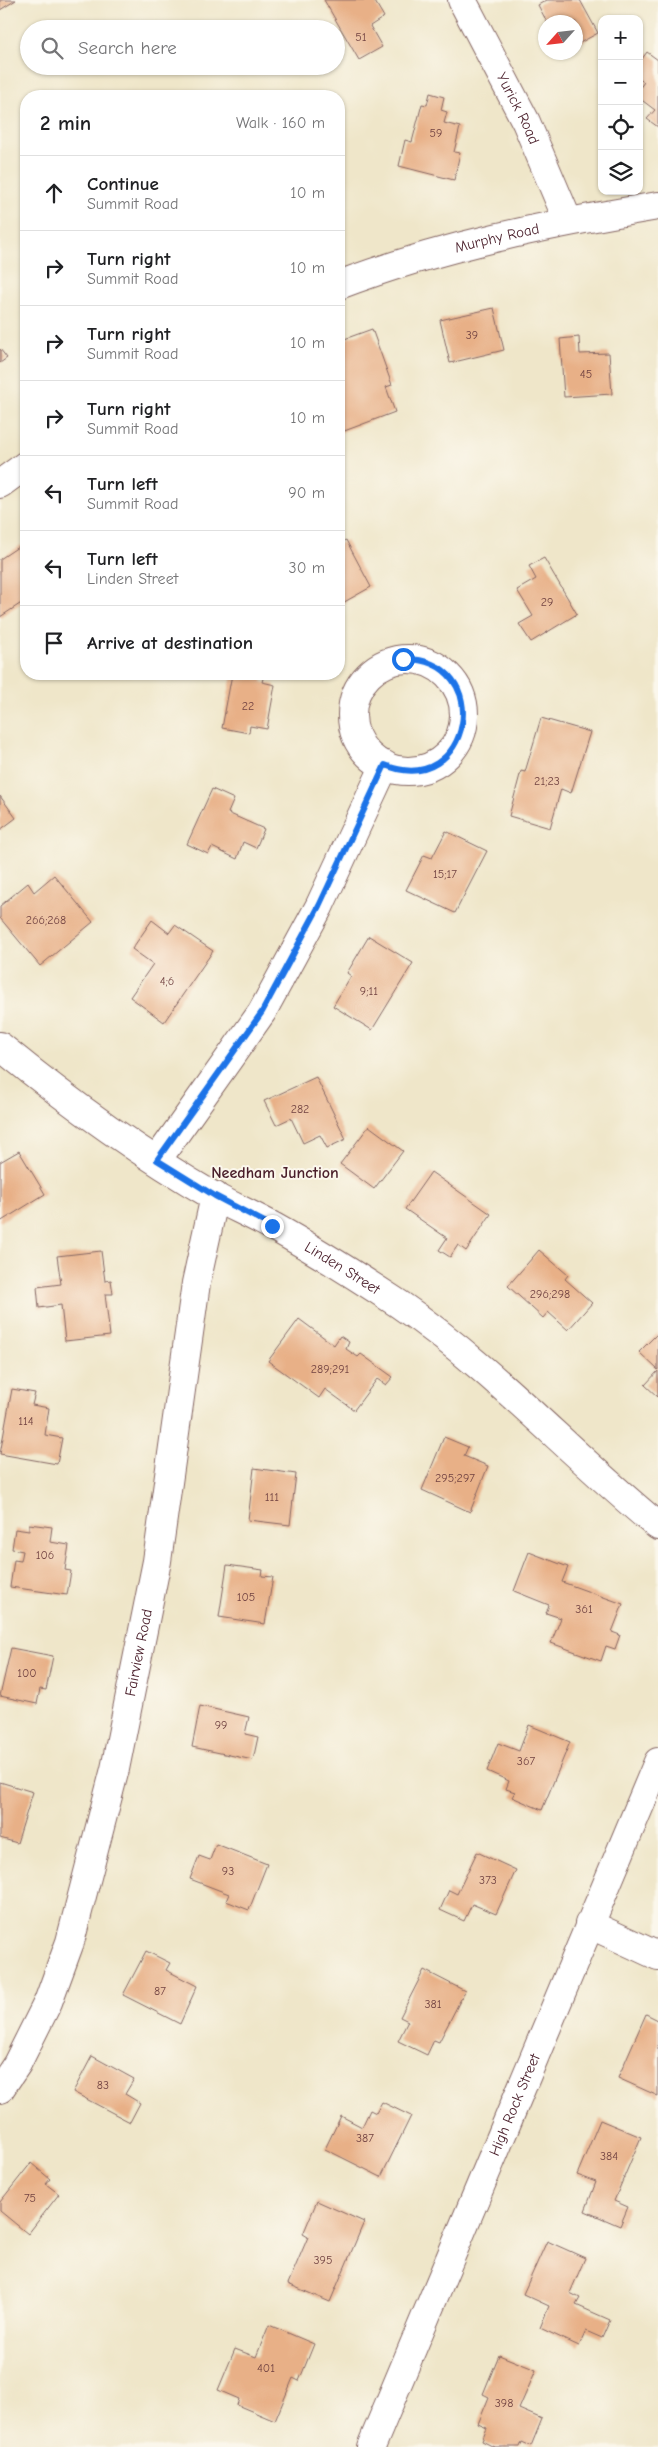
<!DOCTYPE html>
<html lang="en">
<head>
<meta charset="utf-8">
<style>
	:root { --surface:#fff; --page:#f6f6f6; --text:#202124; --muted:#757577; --line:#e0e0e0 }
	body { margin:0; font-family:"Comic Neue",sans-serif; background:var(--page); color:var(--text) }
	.controls { position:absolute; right:15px; top:15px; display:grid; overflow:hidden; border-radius:10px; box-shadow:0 1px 4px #0004 }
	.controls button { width:45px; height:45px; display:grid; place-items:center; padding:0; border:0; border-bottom:1px solid var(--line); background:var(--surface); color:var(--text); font:25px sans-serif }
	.compass { position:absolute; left:538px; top:15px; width:45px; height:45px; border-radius:50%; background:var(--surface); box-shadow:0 1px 4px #0004; rotate:243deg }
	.stop { position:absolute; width:15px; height:15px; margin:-11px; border:4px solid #1a73e8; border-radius:50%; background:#fff }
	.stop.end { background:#1a73e8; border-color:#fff; box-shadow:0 1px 5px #0008 }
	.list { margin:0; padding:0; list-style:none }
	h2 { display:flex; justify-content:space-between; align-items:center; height:65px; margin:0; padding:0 20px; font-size:21px }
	h2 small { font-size:16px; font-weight:400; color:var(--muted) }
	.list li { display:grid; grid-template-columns:32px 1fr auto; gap:15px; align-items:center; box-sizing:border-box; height:75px; padding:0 20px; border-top:1px solid var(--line) }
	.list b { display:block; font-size:19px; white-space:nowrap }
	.list p { margin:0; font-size:16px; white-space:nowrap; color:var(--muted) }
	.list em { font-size:16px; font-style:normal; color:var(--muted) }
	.icon { flex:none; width:28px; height:28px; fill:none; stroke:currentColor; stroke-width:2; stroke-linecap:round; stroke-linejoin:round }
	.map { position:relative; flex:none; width:658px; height:2447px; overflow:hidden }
	.search { position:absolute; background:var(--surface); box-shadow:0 1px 4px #0004; left:20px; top:20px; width:325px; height:55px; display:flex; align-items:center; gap:12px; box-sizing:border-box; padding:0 18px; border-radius:28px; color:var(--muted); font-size:19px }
	.panel { position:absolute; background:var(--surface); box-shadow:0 1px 4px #0004; left:20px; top:90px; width:325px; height:590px; border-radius:20px }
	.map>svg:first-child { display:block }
	.building { fill:#e8b087 }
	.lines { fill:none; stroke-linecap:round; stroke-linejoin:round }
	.minor-casing { stroke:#846562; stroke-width:30 }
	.tertiary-casing { stroke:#846562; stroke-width:30 }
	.minor { stroke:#fff; stroke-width:28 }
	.tertiary { stroke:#fff; stroke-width:28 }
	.route { stroke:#1a73e8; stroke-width:6 }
	.labels { text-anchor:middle; stroke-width:4; stroke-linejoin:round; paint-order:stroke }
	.number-label { font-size:12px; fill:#724342 }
	.street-label { font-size:15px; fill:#4a1f2b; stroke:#fbf7ec }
	.neighbourhood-label { font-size:16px; font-weight:bold; fill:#4a1f2b; stroke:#fbf7ec }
</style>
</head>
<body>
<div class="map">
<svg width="658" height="2447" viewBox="0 0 658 2447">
	<rect width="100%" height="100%" fill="#fbf7ec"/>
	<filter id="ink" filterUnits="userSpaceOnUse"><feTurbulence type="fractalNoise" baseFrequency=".02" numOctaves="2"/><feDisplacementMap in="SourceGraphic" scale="10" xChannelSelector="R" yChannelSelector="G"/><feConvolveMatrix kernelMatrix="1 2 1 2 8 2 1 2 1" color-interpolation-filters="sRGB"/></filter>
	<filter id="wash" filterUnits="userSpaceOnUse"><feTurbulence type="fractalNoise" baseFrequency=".0096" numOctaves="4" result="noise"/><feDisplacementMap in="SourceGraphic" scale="20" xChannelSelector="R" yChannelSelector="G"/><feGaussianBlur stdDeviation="1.12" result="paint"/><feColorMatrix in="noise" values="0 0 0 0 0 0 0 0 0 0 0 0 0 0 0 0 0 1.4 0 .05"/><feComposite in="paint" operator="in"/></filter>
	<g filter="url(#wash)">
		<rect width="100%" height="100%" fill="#efe6c9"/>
		<g id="blocks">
			<path class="building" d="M0 0H16L0 10Z
				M324 0H374L384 17 370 26 382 47 359 60Z
				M547 0H580L598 33 576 45V22H547L538 5Z
				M647 52 658 60V127L647 119 655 110 639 98V89L644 82 639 79V63Z
				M430 93 444 97 441 110 447 112 444 123 460 127 454 152 460 153 454 180 399 166 405 140 412 142 422 104 427 105Z
				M494 308 504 350 450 363 440 320Z
				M372 329 392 385 386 387 395 412 339 433V341Z
				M579 337 580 354 609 353 612 394 564 397 560 339Z
				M0 349 7 358 0 363Z
				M346 540 371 587 339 605V544Z
				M21 545 26 552V600L0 617V559Z
				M544 558 577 614 531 642 519 624 533 616 517 590 536 579 529 566Z
				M232 674 264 675 262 682 275 685 267 729 250 726 249 733 222 728Z
				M541 718 590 732 571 793 561 789 550 828 509 816 521 771 525 772Z
				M212 789 234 799 228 813 264 829 256 848 243 842 237 859 212 847 208 854 187 844Z
				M0 796 16 818 0 830Z
				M446 831 487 851 455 913 406 890 424 855 432 858Z
				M54 875 93 922 40 966 0 918V906L28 883 34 892Z
				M152 920 169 933 175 925 213 951 164 1022 130 997 153 964 132 949Z
				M369 936 413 963 372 1030 333 1006 351 976 347 973Z
				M316 1077 346 1139 327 1148 320 1135 303 1143 291 1118 276 1125 264 1101Z
				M369 1126 403 1151 374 1189 340 1164Z
				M19 1151 45 1194 0 1222V1162Z
				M431 1172 491 1214 466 1251 458 1245 450 1257 439 1250 447 1238 405 1209Z
				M539 1250 568 1275 565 1279 592 1303 568 1330 548 1312 543 1318 508 1286Z
				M101 1251 105 1281 111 1280 113 1294H105L110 1336 65 1341 61 1305 39 1308 37 1287 61 1284 57 1256Z
				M299 1319 334 1345 340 1336 349 1342 346 1349 358 1357 361 1354 393 1377 386 1385 377 1379 354 1410 325 1389 319 1398 268 1361Z
				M658 1333V1370L639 1352Z
				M658 1371V1397L645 1385Z
				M12 1389 35 1393 32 1405 49 1408 45 1435 62 1438 57 1464 0 1454Z
				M444 1437 468 1447 464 1456 488 1466 470 1512 422 1490Z
				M254 1468 296 1474 290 1525 248 1520Z
				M29 1524 52 1527 50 1542 69 1545 65 1570 71 1571 67 1595 10 1587 14 1560 21 1561 23 1551 12 1549 15 1529 29 1531Z
				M529 1552 568 1567 562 1582 623 1604 612 1632 620 1635 615 1649 606 1646 601 1661 551 1643 561 1618 546 1613 549 1605 514 1591Z
				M227 1565 263 1570 262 1576 273 1577 265 1624 219 1617Z
				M11 1648 53 1656 46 1690 40 1689 37 1704 0 1696Z
				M200 1706 249 1717 245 1734 258 1737 253 1760 192 1747Z
				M529 1725 570 1742 542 1810 512 1797 515 1792 506 1789 509 1781 487 1771 498 1743 519 1751Z
				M0 1782 33 1792 17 1843 0 1838Z
				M216 1844 267 1864 249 1910 226 1901 229 1894 190 1879 199 1856 210 1860Z
				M477 1852 516 1870 496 1914 472 1904 464 1921 440 1910 449 1890 457 1894Z
				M146 1951 170 1963 166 1970 197 1986 180 2024 123 1995Z
				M424 1970 465 1991 439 2042 434 2040 427 2055 398 2041 408 2021 400 2017Z
				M646 2014 658 2020V2096L618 2078Z
				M92 2056 134 2079 125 2094 140 2103 130 2122 73 2092Z
				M382 2102 411 2116 381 2177 325 2149 341 2116 362 2127 370 2110 376 2113Z
				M600 2120 641 2137 614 2201 628 2207 620 2226 585 2211 596 2182 577 2175Z
				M31 2163 50 2179 46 2184 59 2194 28 2234 0 2211V2202Z
				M317 2201 364 2222 330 2302 288 2284 308 2237 303 2234Z
				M547 2241 585 2258 570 2293 580 2298 576 2305 610 2320 602 2338 586 2331 579 2346 540 2328 549 2306 523 2294Z
				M269 2325 314 2344 299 2381 293 2378 275 2421 237 2405 239 2399 218 2390 235 2349 256 2357Z
				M499 2355 536 2370 519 2409 542 2419 531 2446 522 2442 520 2447H494L482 2441 487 2428 478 2424 489 2397 483 2394Z"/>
		</g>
	</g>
	<g filter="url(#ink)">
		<use href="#blocks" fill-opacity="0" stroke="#846562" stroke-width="1"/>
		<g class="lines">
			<g class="minor-casing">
				<g id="minor">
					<path id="s1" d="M462 0 526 122 568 221"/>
					<path id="s2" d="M339 285C441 246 550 224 658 206"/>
					<path d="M0 484 26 465"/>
					<circle cx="408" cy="715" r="56"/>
					<path id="s3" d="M0 1046C66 1100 141 1154 215 1197 234 1207 254 1216 274 1227 317 1251 358 1277 399 1304 494 1369 570 1454 658 1526"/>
					<path d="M157 1160 262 1012 319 907 385 765"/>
					<path d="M589 1924 658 1956"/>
					<path id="s4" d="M0 2089 17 2064 48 2002 70 1942 115 1769 157 1561 196 1283 215 1196"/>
				</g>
			</g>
			<g class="tertiary-casing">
				<g id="tertiary">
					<path id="s5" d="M371 2447 658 1762"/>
				</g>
			</g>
			<use href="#minor" class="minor"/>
			<use href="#tertiary" class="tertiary"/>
		</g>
	</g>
	<g class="lines" filter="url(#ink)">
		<path class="route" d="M272 1226 215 1196 157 1160 262 1012 319 906 385 765C471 800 498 657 403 659"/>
	</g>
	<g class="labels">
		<g class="number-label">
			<text x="361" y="41">51</text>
			<text x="436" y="137">59</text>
			<text x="472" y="339">39</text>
			<text x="586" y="378">45</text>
			<text x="547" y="606">29</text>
			<text x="248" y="710">22</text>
			<text x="547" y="785">21;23</text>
			<text x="445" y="878">15;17</text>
			<text x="46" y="924">266;268</text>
			<text x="167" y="985">4;6</text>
			<text x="369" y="995">9;11</text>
			<text x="300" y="1113">282</text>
			<text x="550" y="1298">296;298</text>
			<text x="330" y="1373">289;291</text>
			<text x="26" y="1425">114</text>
			<text x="455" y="1482">295;297</text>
			<text x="272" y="1501">111</text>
			<text x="45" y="1559">106</text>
			<text x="246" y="1601">105</text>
			<text x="584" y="1613">361</text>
			<text x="27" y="1677">100</text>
			<text x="221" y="1729">99</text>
			<text x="526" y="1765">367</text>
			<text x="228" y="1875">93</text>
			<text x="488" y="1884">373</text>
			<text x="160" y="1995">87</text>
			<text x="433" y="2008">381</text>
			<text x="103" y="2089">83</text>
			<text x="365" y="2142">387</text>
			<text x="609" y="2160">384</text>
			<text x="30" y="2202">75</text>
			<text x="323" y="2264">395</text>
			<text x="266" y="2372">401</text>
			<text x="504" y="2407">398</text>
		</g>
		<g class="street-label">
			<text dy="5" stroke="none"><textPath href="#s1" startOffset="122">Yurick Road</textPath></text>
			<text dy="5" stroke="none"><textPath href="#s2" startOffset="165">Murphy Road</textPath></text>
			<text dy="5" stroke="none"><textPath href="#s3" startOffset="409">Linden Street</textPath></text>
			<text dy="5" stroke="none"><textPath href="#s4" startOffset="461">Fairview Road</textPath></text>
			<text dy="5" stroke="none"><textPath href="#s5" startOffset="371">High Rock Street</textPath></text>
		</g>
		<g class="neighbourhood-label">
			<text x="275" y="1178">Needham Junction</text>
		</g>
	</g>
</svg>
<div class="controls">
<button>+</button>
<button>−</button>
<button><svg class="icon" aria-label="locate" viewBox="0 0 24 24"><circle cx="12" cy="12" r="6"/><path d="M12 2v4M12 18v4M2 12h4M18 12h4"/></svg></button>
<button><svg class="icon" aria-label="layers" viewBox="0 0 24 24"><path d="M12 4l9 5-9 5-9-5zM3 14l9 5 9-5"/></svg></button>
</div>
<svg class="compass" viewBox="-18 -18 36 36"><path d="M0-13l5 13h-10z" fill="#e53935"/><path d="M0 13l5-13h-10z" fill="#757577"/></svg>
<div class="stop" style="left:403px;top:659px"></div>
<div class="stop end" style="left:272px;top:1226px"></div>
<div class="search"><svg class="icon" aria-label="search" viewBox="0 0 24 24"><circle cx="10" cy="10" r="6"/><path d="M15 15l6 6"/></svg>Search here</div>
<section class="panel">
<h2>2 min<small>Walk · 160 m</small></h2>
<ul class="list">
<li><svg class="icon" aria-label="ahead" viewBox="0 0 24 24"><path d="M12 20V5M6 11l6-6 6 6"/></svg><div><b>Continue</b><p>Summit Road</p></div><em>10 m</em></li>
<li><svg class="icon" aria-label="right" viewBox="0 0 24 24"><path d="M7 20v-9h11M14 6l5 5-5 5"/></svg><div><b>Turn right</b><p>Summit Road</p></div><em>10 m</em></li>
<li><svg class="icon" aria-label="right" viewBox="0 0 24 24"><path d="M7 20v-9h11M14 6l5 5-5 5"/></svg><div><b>Turn right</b><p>Summit Road</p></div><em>10 m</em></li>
<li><svg class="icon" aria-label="right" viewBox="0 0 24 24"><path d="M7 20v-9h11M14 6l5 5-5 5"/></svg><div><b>Turn right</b><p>Summit Road</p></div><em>10 m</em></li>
<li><svg class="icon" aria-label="left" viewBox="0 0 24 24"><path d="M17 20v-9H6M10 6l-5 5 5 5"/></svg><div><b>Turn left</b><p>Summit Road</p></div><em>90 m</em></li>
<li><svg class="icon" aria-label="left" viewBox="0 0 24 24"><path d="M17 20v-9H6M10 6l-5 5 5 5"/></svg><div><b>Turn left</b><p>Linden Street</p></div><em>30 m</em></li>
<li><svg class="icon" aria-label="arrive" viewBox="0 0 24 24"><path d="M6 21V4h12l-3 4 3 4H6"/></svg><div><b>Arrive at destination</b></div></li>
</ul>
</section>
</div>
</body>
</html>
